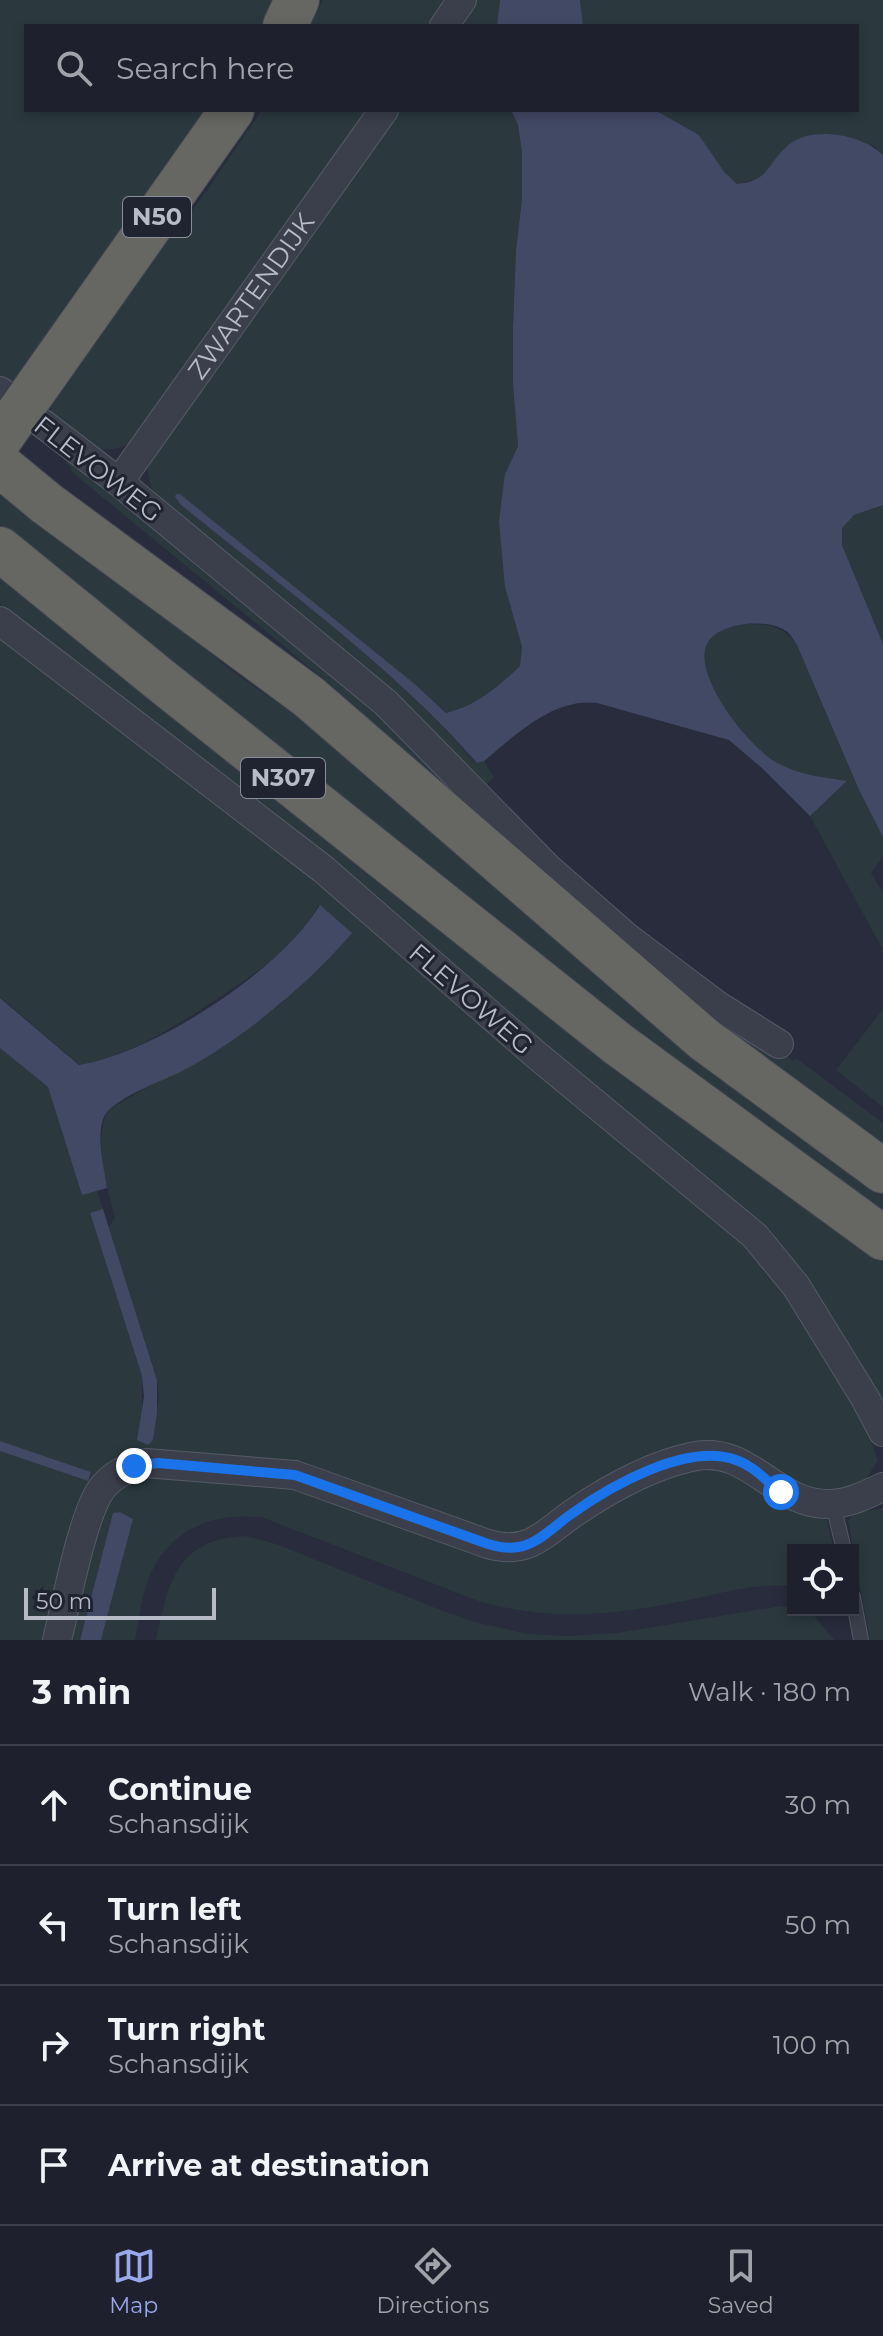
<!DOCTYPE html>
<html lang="en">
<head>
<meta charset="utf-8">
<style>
	:root { --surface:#1e212d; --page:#2b2e39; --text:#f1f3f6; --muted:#a1a3aa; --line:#3c3e49; --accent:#99a8eb }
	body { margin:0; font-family:Montserrat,sans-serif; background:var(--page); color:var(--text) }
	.controls { position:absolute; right:24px; bottom:24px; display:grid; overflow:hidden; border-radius:0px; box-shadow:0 4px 12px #0003 }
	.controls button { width:72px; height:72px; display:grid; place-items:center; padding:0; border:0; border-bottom:2px solid var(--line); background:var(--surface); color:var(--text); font:40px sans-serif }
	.scale { position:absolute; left:24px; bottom:20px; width:192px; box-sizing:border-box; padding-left:8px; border:4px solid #b7bac7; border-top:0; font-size:22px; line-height:28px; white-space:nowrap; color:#b7bac7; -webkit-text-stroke:6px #202431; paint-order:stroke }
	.stop { position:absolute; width:24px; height:24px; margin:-18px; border:6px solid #1a73e8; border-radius:50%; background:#fff }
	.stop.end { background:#1a73e8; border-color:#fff; box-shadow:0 2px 8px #0008 }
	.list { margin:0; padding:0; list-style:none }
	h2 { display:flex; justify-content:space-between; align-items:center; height:104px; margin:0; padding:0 32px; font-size:34px }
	h2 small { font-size:26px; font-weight:400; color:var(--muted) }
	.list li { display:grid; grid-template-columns:52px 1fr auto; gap:24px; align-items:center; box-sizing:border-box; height:120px; padding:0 32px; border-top:2px solid var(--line) }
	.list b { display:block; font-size:30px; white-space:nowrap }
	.list p { margin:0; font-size:26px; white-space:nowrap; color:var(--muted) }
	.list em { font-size:26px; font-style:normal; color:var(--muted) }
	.icon { flex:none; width:44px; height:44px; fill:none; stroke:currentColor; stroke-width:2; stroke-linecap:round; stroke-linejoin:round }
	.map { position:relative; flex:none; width:883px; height:1640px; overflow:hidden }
	.search { position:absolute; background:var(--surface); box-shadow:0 4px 12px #0003; left:24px; right:24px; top:24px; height:88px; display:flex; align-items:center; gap:20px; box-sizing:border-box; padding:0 28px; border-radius:0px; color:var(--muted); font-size:30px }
	.sheet { height:584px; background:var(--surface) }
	nav { display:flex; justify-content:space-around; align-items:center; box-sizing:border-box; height:112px; border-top:2px solid var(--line); background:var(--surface); font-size:22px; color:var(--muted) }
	nav a { display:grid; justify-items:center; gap:4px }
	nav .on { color:var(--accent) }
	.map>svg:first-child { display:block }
	.green { fill:#2b393e }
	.water { fill:#414964 }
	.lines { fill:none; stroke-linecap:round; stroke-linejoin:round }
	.service-casing { stroke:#565a67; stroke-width:16 }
	.minor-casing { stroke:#565a67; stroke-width:30 }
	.trunk-casing { stroke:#434754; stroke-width:46 }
	.service { stroke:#3b3f4c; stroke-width:14 }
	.minor { stroke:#3b3f4c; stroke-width:28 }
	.trunk { stroke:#666663; stroke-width:44 }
	.route { stroke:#1a73e8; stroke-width:10 }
	.labels { text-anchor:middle; stroke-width:6; stroke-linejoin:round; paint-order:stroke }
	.shield { fill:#202431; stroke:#8a8d9a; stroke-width:2 }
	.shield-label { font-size:24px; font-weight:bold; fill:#b7bac7 }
	.street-label { font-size:26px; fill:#b7bac7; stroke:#202431 }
</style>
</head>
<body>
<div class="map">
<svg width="883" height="1640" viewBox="0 0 883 1640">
	<rect width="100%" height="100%" fill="#282c3c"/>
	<path class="green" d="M0 0H283L269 26H26V110H211L16 389 0 376Z
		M323 0H448L429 26H309Z
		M477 0H500L497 26H458Z
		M580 0H883V155L873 145 786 146 761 178 737 184 725 173 699 135 655 110H857V26H583Z
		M262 110H370L129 444C96 459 81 440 54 422L50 406 61 384 95 335 203 196Z
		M397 110H511L518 125 522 153V199L516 250 513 327V384L518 446 505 474V587L522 647 520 666C498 687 476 706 447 713L416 685 180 494 175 497 181 505C282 587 391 665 476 763L484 761 494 777 484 787 153 493 148 475V463Z
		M63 457 179 545 772 1047 794 1061 796 1058 883 1123V1160L505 853 330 684 73 473Z
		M0 484 237 675 322 733 883 1183V1225L96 601 0 529Z
		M883 505V644L842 545V527L853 515Z
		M0 566 883 1248V1413L809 1287 0 604Z
		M735 624C762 625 780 621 797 645L859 790 883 837V856L871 873 883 893V950L810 816 847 781C822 777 795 775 774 761 747 744 696 680 706 647 710 634 724 629 735 624Z
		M0 637 300 866 724 1222 769 1268 862 1419 878 1460 865 1481 840 1491H812L738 1448 531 1529 508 1536 158 1451 79 1506 43 1640H0V1451L88 1481 91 1472 0 1441V1048L48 1087 82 1194 97 1190 103 1209 90 1213 142 1376V1415L153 1440 159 1397 157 1380 109 1227 115 1217C106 1185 93 1141 108 1110L237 1036 278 1006 337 950 319 905C294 948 255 974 214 1001 172 1028 131 1055 80 1065L0 997Z
		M883 1009V1107L836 1070Z
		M693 1468 731 1470 775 1502 790 1509 826 1516 834 1550H793V1586C758 1582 723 1593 689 1600 612 1615 559 1622 481 1602L264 1518C217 1511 171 1528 151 1573 142 1593 139 1619 135 1640H101L133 1519 120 1512 113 1514 80 1640H67L99 1515 120 1486 148 1475 277 1483 484 1555 579 1523 636 1490Z
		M883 1508V1640H870L848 1521 855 1513Z
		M246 1536 276 1544 448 1613 475 1622 527 1634 568 1636 617 1633 781 1606 812 1613 834 1640H156C169 1583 175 1539 246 1536Z"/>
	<path class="water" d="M500 0H580L583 26H497Z
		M511 110H655L699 135 725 173 737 184C769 181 766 166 785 148 808 124 862 134 883 155V505L854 515 842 528V545L883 644V837L859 790 797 645C794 641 790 633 786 631 767 618 718 622 707 644 692 676 749 747 776 762 798 775 823 777 847 781L810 816 763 769 729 740 597 703C554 697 514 736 484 761L477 763C391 665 282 587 181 505L175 497 176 494H180L416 685 446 713C476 706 498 687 520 666L522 647 505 587 499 521 505 474 518 446 513 384V327L516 250 522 199V153L518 125Z
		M320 905 352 933C312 981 236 1045 180 1072 162 1081 115 1098 105 1115 95 1134 104 1167 107 1188L82 1195 48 1087 0 1048V998L79 1065C156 1052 280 971 320 905Z
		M103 1209 157 1380V1413L153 1440 148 1445 137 1440 144 1397 142 1376 90 1213Z
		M0 1441 91 1472 88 1481 0 1451Z
		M120 1512 133 1519 101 1640H80L113 1513Z"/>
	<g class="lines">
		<g class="service-casing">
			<path id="service" d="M833 1504 844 1550
				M853 1597 861 1640"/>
		</g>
		<g class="minor-casing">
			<g id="minor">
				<path d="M444 26 462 0"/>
				<path d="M0 391 119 482 386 703 548 868 628 938 717 1005 779 1044"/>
				<path id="s1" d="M119 482 384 110"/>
				<path d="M0 621 323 869 534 1053 755 1236 796 1286 865 1398 883 1432"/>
				<path d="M57 1640C66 1605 83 1511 103 1487 115 1473 129 1467 146 1463L295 1475 488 1544C502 1548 516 1549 530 1543 546 1536 560 1522 575 1512 609 1489 650 1466 691 1457 750 1443 773 1506 831 1504 850 1503 866 1495 883 1487"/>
			</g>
		</g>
		<g class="trunk-casing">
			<path id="trunk" d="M285 26 297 0
				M0 439 232 110
				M0 465 46 503 309 697 705 1040 883 1171
				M0 549 158 678 618 1044 883 1238"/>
		</g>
		<use href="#service" class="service"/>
		<use href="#minor" class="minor"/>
		<use href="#trunk" class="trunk"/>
	</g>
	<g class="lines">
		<path class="route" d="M134 1466 158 1463 295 1475 488 1544C498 1547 508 1549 518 1547 538 1544 554 1526 570 1515 610 1486 687 1442 736 1460 754 1466 766 1481 781 1492"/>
	</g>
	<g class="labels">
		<g class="shield">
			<rect x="123" y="197" width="68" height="40" rx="6"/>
			<rect x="241" y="758" width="84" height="40" rx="6"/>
		</g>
		<g class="shield-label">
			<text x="157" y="225">N50</text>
			<text x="283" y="786">N307</text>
		</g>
		<g class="street-label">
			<text dy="9" stroke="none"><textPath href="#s1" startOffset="228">ZWARTENDIJK</textPath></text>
			<text transform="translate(98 469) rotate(38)" y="9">FLEVOWEG</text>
			<text transform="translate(471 999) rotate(41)" y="9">FLEVOWEG</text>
		</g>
	</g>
</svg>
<div class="controls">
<button><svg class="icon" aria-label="locate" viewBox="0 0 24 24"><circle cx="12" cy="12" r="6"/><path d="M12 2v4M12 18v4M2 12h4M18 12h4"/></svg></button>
</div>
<div class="scale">50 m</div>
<div class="stop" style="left:781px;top:1492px"></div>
<div class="stop end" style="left:134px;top:1466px"></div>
<div class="search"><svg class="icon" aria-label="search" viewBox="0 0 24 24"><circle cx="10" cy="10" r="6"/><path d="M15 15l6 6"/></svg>Search here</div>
</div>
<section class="sheet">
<h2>3 min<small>Walk · 180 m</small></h2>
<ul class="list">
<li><svg class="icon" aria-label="ahead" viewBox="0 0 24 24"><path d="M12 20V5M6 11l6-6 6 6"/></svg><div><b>Continue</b><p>Schansdijk</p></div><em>30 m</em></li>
<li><svg class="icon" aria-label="left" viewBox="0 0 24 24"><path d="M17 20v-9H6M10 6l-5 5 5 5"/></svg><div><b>Turn left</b><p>Schansdijk</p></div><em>50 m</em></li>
<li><svg class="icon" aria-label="right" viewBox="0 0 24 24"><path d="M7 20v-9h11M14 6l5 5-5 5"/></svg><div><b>Turn right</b><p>Schansdijk</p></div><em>100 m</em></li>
<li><svg class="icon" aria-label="arrive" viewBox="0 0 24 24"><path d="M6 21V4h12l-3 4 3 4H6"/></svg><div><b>Arrive at destination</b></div></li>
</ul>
</section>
<nav>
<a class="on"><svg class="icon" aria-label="map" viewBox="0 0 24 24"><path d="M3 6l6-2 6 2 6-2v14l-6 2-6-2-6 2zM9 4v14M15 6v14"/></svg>Map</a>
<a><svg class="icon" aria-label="directions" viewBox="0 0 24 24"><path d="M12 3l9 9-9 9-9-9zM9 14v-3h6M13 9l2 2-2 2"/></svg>Directions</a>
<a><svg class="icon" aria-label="saved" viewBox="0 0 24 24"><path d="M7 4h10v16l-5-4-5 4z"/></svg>Saved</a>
</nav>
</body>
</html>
